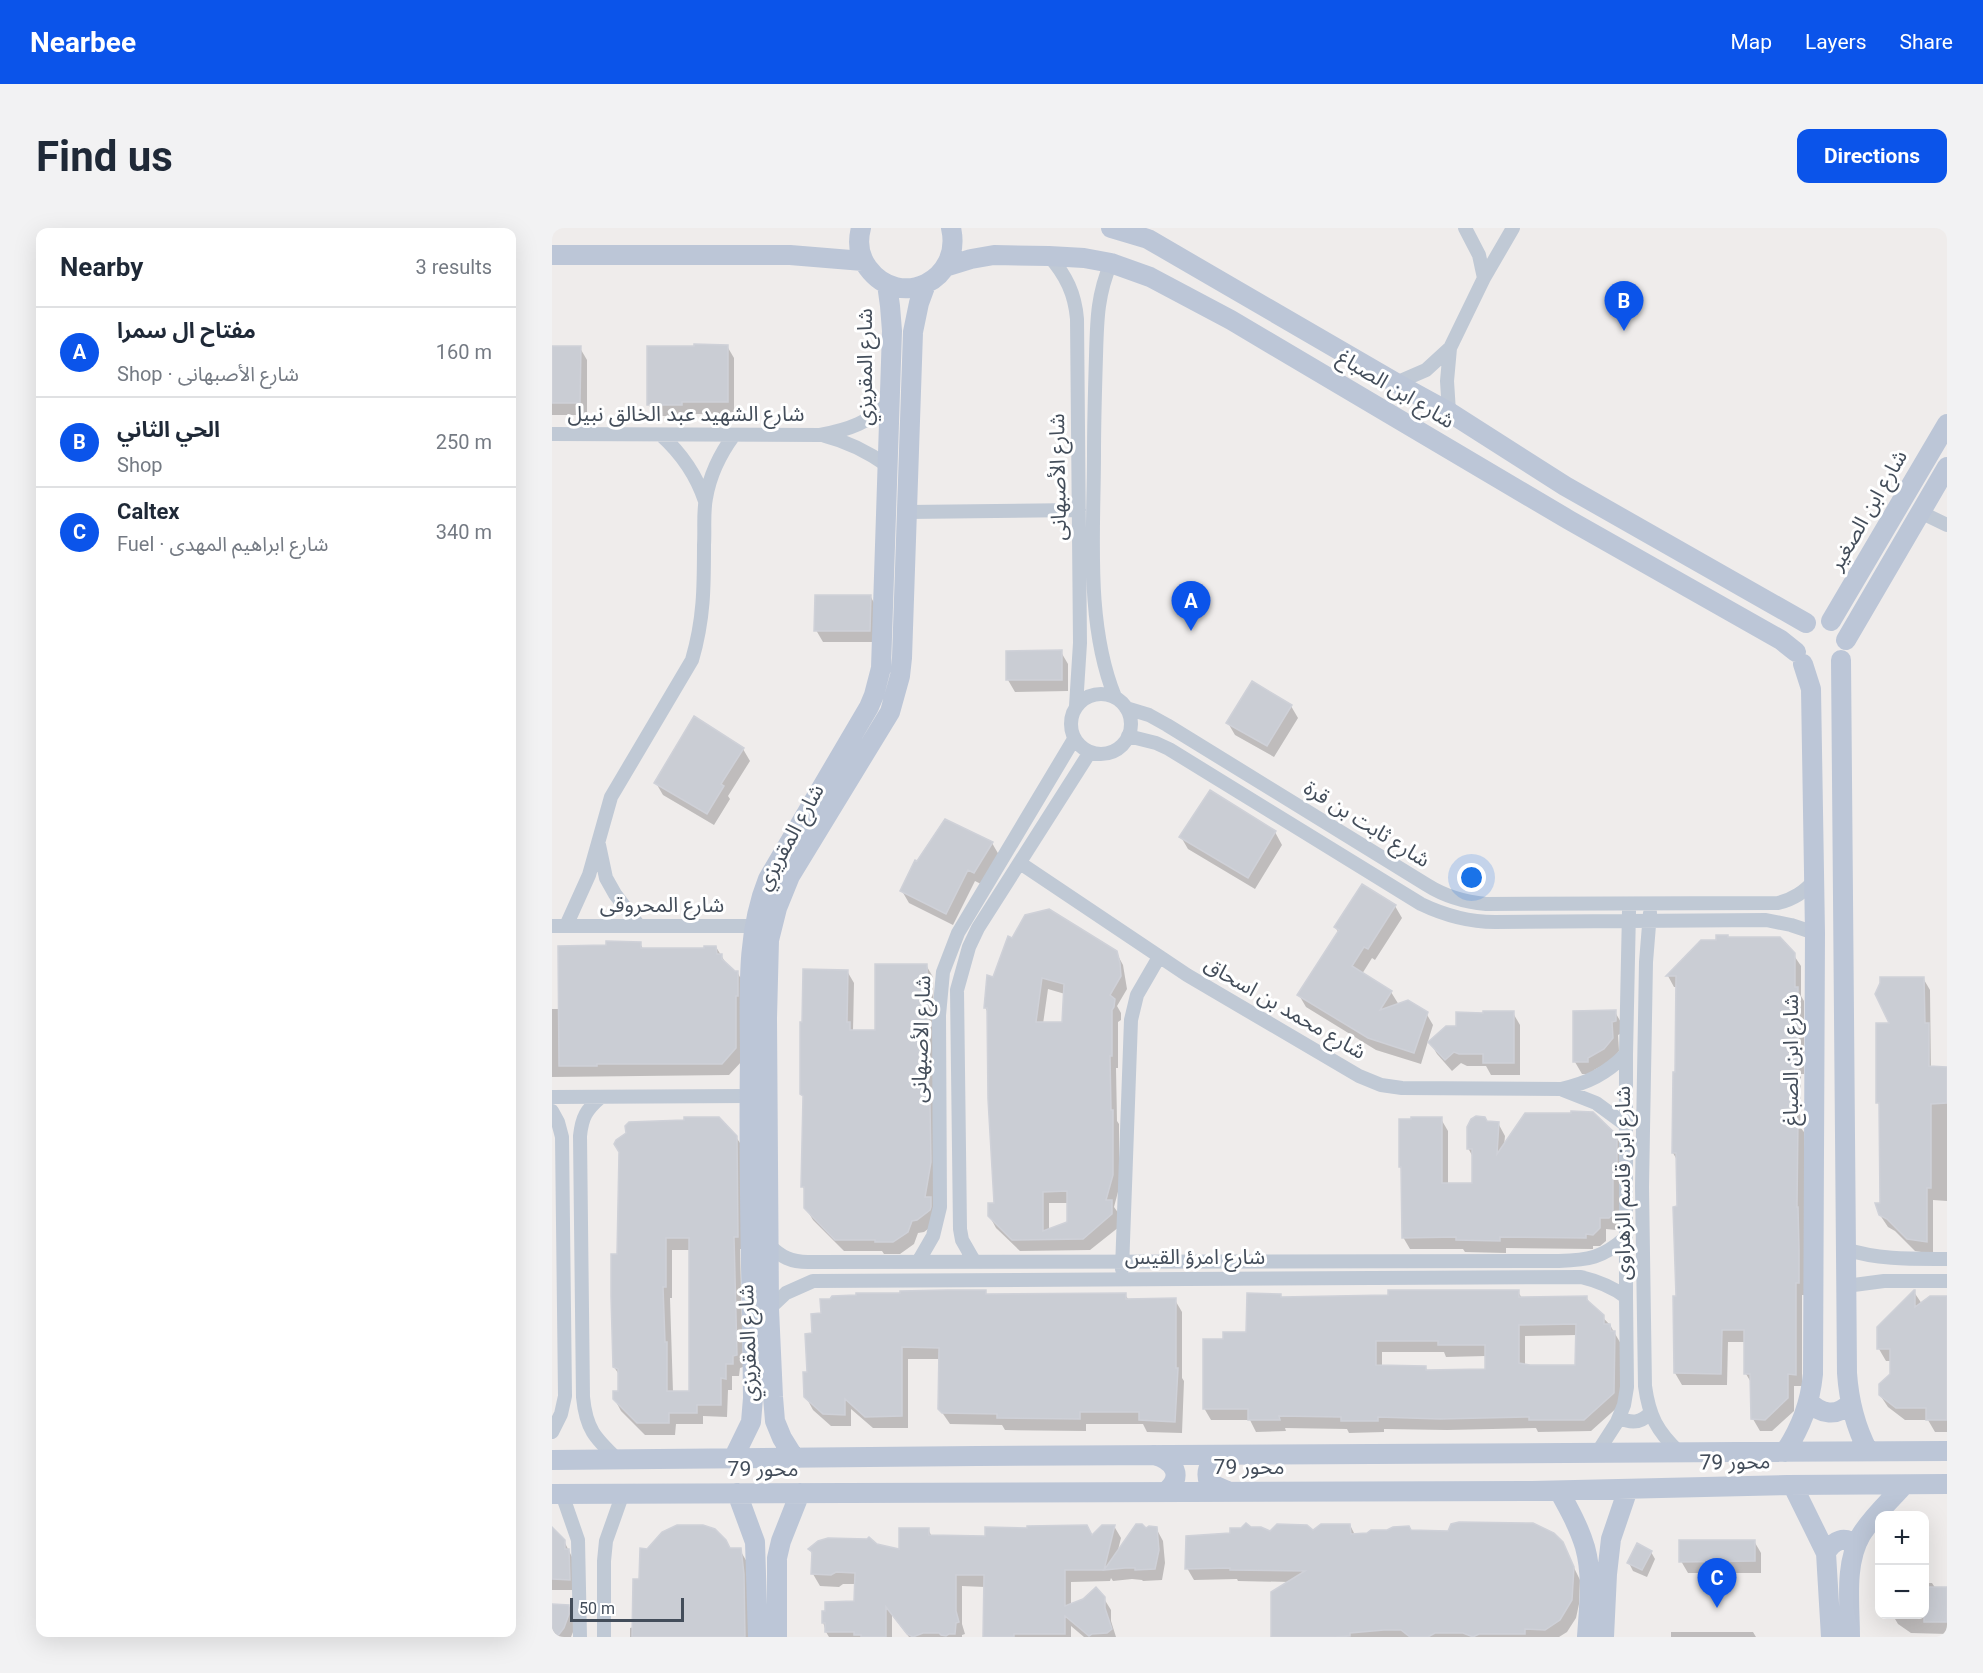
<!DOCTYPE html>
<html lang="en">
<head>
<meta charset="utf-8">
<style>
	:root { --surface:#fff; --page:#f2f2f3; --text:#1f2937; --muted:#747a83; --line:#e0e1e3; --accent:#0b54ea }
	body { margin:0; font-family:Roboto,"Noto Sans Arabic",sans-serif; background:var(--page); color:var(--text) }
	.controls { position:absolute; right:18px; bottom:18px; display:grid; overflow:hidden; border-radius:12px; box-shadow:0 6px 24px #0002 }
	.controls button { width:54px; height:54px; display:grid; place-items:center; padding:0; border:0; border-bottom:2px solid var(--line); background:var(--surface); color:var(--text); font:30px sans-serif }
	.scale { position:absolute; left:18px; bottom:15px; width:114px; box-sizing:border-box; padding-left:6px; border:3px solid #434d5a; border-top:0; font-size:16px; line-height:21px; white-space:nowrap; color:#434d5a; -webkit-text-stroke:4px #fff; paint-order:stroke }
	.you { position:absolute; left:920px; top:650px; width:21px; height:21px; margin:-15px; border:4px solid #fff; border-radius:50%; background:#1a73e8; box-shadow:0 0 0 9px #1a73e833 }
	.badge { display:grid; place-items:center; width:39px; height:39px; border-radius:50%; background:var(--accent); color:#fff; font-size:20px; font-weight:700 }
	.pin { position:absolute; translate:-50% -50px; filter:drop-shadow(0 2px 3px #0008) }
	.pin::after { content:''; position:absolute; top:32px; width:21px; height:18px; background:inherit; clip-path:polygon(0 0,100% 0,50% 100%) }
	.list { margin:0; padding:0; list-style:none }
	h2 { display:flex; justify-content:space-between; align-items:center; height:78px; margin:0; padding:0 24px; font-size:26px }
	h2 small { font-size:20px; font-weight:400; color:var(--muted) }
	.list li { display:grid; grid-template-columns:39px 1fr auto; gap:18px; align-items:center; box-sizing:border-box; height:90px; padding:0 24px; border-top:2px solid var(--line) }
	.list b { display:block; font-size:22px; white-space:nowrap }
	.list p { margin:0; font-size:20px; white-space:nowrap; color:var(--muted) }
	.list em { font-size:20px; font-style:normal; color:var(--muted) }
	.map { position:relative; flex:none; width:1395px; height:1409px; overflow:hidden; border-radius:12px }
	header { display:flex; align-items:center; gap:36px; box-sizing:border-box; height:84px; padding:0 30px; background:var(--accent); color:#fff }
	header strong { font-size:28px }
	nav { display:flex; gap:33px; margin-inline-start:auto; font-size:21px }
	.intro { display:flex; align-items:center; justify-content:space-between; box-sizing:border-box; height:144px; padding:0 36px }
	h1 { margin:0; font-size:42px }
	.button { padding:15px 27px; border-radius:12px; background:var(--accent); color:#fff; font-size:21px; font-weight:700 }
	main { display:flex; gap:36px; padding:0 36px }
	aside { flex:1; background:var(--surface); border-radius:12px; box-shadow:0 6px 24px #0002 }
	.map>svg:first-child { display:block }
	.shadow { fill:#0003; fill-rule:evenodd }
	.building { fill:#cacdd4; stroke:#cfd1d8; stroke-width:1.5; fill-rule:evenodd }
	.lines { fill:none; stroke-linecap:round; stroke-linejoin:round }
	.street { stroke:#c0c9d5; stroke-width:14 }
	.secondary { stroke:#bcc6d7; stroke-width:20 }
	.labels { text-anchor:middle; stroke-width:6; stroke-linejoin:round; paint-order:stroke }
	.street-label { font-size:21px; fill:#434d5a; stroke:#fff }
</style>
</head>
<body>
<header>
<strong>Nearbee</strong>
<nav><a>Map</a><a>Layers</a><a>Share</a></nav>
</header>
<div class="intro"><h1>Find us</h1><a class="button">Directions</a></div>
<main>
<aside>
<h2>Nearby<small>3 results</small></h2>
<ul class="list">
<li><span class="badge">A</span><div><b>مفتاح ال سمرا</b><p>Shop · شارع الأصبهانى</p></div><em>160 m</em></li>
<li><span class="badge">B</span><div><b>الحي الثاني</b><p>Shop</p></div><em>250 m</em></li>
<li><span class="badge">C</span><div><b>Caltex</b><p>Fuel · شارع ابراهيم المهدى</p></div><em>340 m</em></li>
</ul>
</aside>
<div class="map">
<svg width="1395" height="1409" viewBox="0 0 1395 1409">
	<rect width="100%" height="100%" fill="#efeceb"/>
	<path class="shadow" d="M175 118 182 130V186H136V188H103L96 176Z
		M0 120H28L35 132V187H0Z
		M319 369 325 381 324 414H271L264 402Z
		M509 424 516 436V463L463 464 456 452Z
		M739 478 746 490 722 529 683 507 676 495Z
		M191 521 198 533 176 568 178 571 162 597 111 567 104 555Z
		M658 564 723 604 730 617 703 661 636 621 629 609Z
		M393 593 440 615 447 627 429 656 423 653 401 697 357 675 350 663 366 635Z
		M843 678 850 690 823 732 820 730 810 746 839 764 847 777 874 785 881 797 869 836 824 822 754 779 747 767 787 705 783 699Z
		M1177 711 1241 726 1249 738V768L1252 773V846H1249L1248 899 1252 904 1253 1067H1250V1158H1242V1183L1220 1203H1208L1201 1191 1200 1156 1194 1146V1114H1176L1175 1157H1130L1123 1145 1126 980 1125 932 1121 925 1125 846V759H1122L1116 748 1150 713Z
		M88 715 91 721 153 722 164 719 175 737 183 744H185L192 756 190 833 177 847 0 849V781H9L56 719Z
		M564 724 571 737 575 761 565 778 569 785V792L566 794V840H564L565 893 567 896V960L562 979 567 986V999L538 1022 468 1023 444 1000 437 987 444 976 436 785 433 779 442 751ZM496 761 513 766 512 796H491ZM497 975H517L516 995 497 1003Z
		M374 737 381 749 385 947 381 975 385 982 384 995 372 1004 366 1005 362 1016 348 1026H332L330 1023H292L261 992 254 980V964L251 959 295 743 302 755 301 803H325Z
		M1371 750 1378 762 1379 846 1395 842V973L1381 972V1026L1363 1023 1343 1003 1336 999 1326 984 1329 976V880L1326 875 1340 796Z
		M1063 784 1070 796V805L1066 807 1067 823 1059 833 1042 842V846H1030L1023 834Z
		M961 785 968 797V847H939L934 838H915L909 835 900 843 885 826 878 814 905 800Z
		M889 891 896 903V956L922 957 921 929 916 920 934 895H946L953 908 952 918 1064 908 1071 921 1067 948V999L1064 1002 1054 1001V1013L1048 1018H1041V1021L954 1020V1025L913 1024 911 1021H858L851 1009V943L848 939Z
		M82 894H133L184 909 192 921V1021H188L191 1139 188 1140 187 1148H180V1162H176L175 1189 151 1188V1196H124L123 1207H93L69 1183 62 1170 68 1164V1148L62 1139 67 1028 76 905 78 895ZM120 1022H138L139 1165 121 1164 118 1070H120Z
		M433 1064 436 1068 573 1067 577 1072H623L630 1084V1150L632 1153 630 1205 595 1204 591 1196H534V1203L453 1202 450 1197 398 1196 387 1180 388 1131H356V1200H321L299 1181V1198H279L261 1182 254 1169Z
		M966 1064 970 1070 1034 1069 1039 1077 1058 1097 1069 1116 1068 1177 1039 1203 986 1204 984 1200 895 1202 832 1201V1204L797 1205 795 1201 733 1200 734 1203 704 1204 698 1192H659L652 1180 672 1112 696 1106 728 1067 730 1070ZM1025 1107V1139L973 1138V1108ZM830 1124H892L894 1129 934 1128 935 1143H876L873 1139H830Z
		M1362 1064 1370 1076 1395 1070V1204H1383L1376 1192H1353L1336 1179 1328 1167 1339 1147V1133H1334L1327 1121Z
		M798 1297 803 1307 859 1304 1010 1315 1028 1352 1027 1376 1024 1390 1015 1404 1007 1409H721L738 1354 686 1353 685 1351 642 1352 635 1340 679 1306 699 1301 718 1304H761Z
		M562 1298 569 1310 565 1326 594 1302 604 1300 611 1313 613 1335 610 1352 591 1353 590 1352 580 1351 561 1353 559 1350 558 1353 519 1354V1378L551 1369 559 1382V1393L564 1409H532L519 1398V1409H432L433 1359 410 1358V1396L413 1406 410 1407V1409H357L340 1387V1409H277L274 1404 271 1394 304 1375V1356H291L287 1359 268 1358 261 1346V1328L258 1321 324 1317 348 1323 376 1301 380 1309H540Z
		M0 1305 12 1313 23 1335 24 1362H0Z
		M1202 1313 1209 1325V1345H1136L1129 1333Z
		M178 1321 188 1322 195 1334 198 1409H78V1400L82 1399 88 1352Z
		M1099 1324 1103 1331 1095 1349 1081 1343 1077 1335Z
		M1372 1355H1380L1384 1361H1395V1406L1359 1405 1346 1396 1340 1386H1372Z
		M0 1378H17L24 1390 23 1399 19 1409H0Z
		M1119 1404H1201L1204 1409H1119Z"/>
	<path class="building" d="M142 116 176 117V174H130V177H95V118H142Z
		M0 118H29L28 175H0Z
		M263 367H319L318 403H262Z
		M510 422V452H454V423Z
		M700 453 740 477 715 518 674 495Z
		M142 488 192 520 169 556 172 558 155 586 102 555Z
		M658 562 724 603 696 650 627 609Z
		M393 591 441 614 422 645 416 642 394 686 348 663 363 632 365 633Z
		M810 656 844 677 816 721 812 719 800 738 840 763 828 782 856 772 876 784 862 825 816 810 745 767 787 702 782 699Z
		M497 681 565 723 568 735 569 748 558 767 563 771 562 779 560 782V828H558L559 882H561V947L554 972H560V986L531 1011 460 1012 436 988V975H442L436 871 435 780H432L435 747 441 749 456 708 460 710 473 687ZM490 750 512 756 510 794H484ZM515 963V994L491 1003V964Z
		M1164 707H1176V709H1228L1243 725V759H1246V834H1243L1242 891H1246L1245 979H1246L1247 1022V1055H1244V1147L1236 1146V1170L1213 1192 1199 1191 1198 1146H1192V1102H1170L1169 1146 1122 1145 1121 1068H1124L1121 979 1125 978 1124 925H1120L1121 844H1123L1124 748H1114L1149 712H1164Z
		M54 713 89 714V720H152V718H164L165 726H170V731L183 743H186V768H184V820L170 836H45V838H7L6 718 54 717Z
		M323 736H375L377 823 376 877H378L379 934 373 969H379V979L378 982 365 992 360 993 356 1004 341 1014H323V1012H283L252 980V959H249L251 868 248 866V794H250L251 741 296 742 295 794H298V802H323Z
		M1328 749H1372L1373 795H1377V838L1395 839V875L1379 876V960H1375V1014L1355 1011 1335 991 1327 987 1323 975H1328L1327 875H1324V795H1337L1323 766 1328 755Z
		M1064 782V793L1060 794 1061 810 1052 821 1036 830V834H1021V783Z
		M931 783H962V835H931V826H907L902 824 893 832 876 814 894 798H904V784L931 785Z
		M1019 883 1041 884 1065 907V937H1061V986L1057 990H1048V1000L1041 1007 1034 1006V1010L948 1009V1013L904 1012V1009L850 1010 849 939H847V891H859V889H890V955H920V921H915V899L919 891 924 888 933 889 935 893 947 894 945 926 973 885H1019Z
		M132 889H167L185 908 186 1009H182L185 1127 181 1128V1136H174V1151L169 1150V1177H145V1185H117V1195H85L61 1171V1163H66V1141L61 1139 59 1068V1026H65L67 924 62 916 64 912 74 905 73 898 77 894 132 892ZM114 1010H137V1163H115V1114H113L111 1059H114Z
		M396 1062H434V1066L574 1065V1071L624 1070V1140H626L623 1194 587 1192V1184H528V1191L445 1190V1186L390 1185 386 1181 387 1120 350 1119V1188L313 1189 293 1171V1187L271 1186 252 1169 251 1144H255L253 1106 260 1105 259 1086 269 1085 268 1071H278L280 1068 304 1067V1065H348V1063Z
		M836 1062H967V1069L1035 1068V1072L1052 1087V1096H1058L1059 1103H1063L1062 1165 1032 1192H977V1189L888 1191 826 1189V1193H789V1189L727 1188 728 1192H696V1181H651V1111H671V1104H694L695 1065 729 1066V1069L836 1067ZM1024 1096 1023 1137H978L967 1135V1097ZM824 1113H886V1117H933V1141L874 1142V1138L824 1137Z
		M1362 1062H1363V1079L1378 1068H1395V1192H1374V1180H1344L1327 1167V1156L1338 1146V1121H1325V1099Z
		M907 1294 981 1295 1002 1305 1011 1314 1022 1339 1020 1372 1008 1392 993 1402 973 1401V1406H927L921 1409 911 1405H883L876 1409H858L849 1402H832L798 1405V1408L782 1409H719V1364L753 1343 678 1342V1340L633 1341 634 1308 678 1305V1300H689L694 1295 699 1299H709L718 1303 725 1296 755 1297 761 1302 769 1296H798L799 1306 815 1305 819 1302H835L841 1299 857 1298 859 1302 896 1303 899 1296Z
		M584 1296H590L594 1300 597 1298 605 1299 607 1322 603 1341 583 1342V1340H573L552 1342Z
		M125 1297H151L163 1301 174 1312 178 1320H189L192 1346 193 1409H80L81 1351H87L88 1320 95 1321 110 1304Z
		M535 1297 540 1307 550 1297H563L552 1342H513V1378L531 1371 544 1359 553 1369V1380L560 1401 555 1405 540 1406 537 1408 513 1388V1406H462V1409H431L432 1347H404V1383L407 1394 404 1395 403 1406H397L394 1408 389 1407 387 1405H371L361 1409 355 1406 334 1379V1409H309V1407H302V1404H273V1395H270V1383H273V1374L302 1373 303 1345 284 1344 279 1347 259 1346 260 1324 256 1321 266 1313 276 1310 315 1311 317 1309 325 1316 347 1321V1300H377V1307L433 1308V1299L475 1300V1298Z
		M0 1299 13 1312V1321H17L18 1352 0 1351Z
		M1127 1312H1203V1333L1127 1334Z
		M1085 1315 1100 1323 1090 1342 1075 1335Z
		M1372 1359H1395V1394H1372Z
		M0 1376 17 1377V1386L12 1400 5 1409H0Z"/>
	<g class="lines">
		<path class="street" d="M913 0 927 27 932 50
			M497 28C514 47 523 66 525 91L528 415 524 478
			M559 35C545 67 545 94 544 128 543 161 542 193 542 225 542 304 533 395 563 469
			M844 155 874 142 898 120 932 50 961 0
			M897 184 895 153 898 120
			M0 206 268 207C296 202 319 194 338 173
			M109 207C130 226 144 246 153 273
			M273 208C297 214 316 224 336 238
			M355 284 527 282
			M1368 284 1395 297
			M519 496a30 30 0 1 1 60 0a30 30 0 1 1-60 0Z
			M574 480 597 487 615 497 875 657C894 669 912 674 934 676L1226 675C1242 671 1252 664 1263 652
			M576 508 604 515 617 521 869 676C894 688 916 694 943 694L1214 692 1239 697 1263 705
			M47 617 54 650 63 666 87 698
			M468 635 635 747 807 848 829 857 850 860 1009 861C1036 855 1054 846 1074 826
			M1098 685 1094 734 1090 959 1093 1158C1097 1188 1105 1203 1127 1224
			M0 698H211
			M14 698 37 647 59 569 140 432C152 391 152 359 152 317 153 302 151 285 154 270 158 246 168 226 182 207
			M1011 862 1044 875 1074 897
			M0 869 197 868
			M49 869C34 882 30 889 28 908L31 1169C34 1201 43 1210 65 1231
			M0 883 6 894 10 909 13 1168 9 1186 0 1204
			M217 1017C229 1029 239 1034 256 1034L1007 1033C1037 1032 1050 1030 1073 1010
			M1293 1021C1327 1032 1360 1031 1395 1031
			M422 1033 410 1012 408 1001 405 762 417 719 426 700 538 524
			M366 1034 381 1008 388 979 387 787 391 744 406 705 522 511
			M570 1041 579 792 585 767 607 729
			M1294 1058 1332 1053H1395
			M217 1081 234 1065 261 1053 1029 1049C1046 1053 1059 1058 1074 1069
			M1067 1189C1079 1196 1089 1195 1098 1185
			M1045 1225 1065 1194 1072 1177 1075 1159 1074 1069V826L1077 683
			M10 1266 26 1312 28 1409
			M52 1409V1333L54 1313 71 1265"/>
		<path class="secondary" d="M309 0C305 15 307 28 316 40 348 83 411 52 399 0
			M559 0 596 11 844 155 897 184 1013 258 1254 395
			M0 27H238L311 33
			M393 39 419 31 442 27 497 28 532 30 559 35 598 49 679 92 1017 292 1229 412 1244 424
			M1279 393 1395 196
			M1294 412 1395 239
			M1289 432 1295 1145C1297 1174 1303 1198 1316 1223
			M1257 1173C1268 1187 1286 1189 1298 1175
			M1233 1224C1249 1199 1258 1176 1261 1146L1263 705 1259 461 1251 436
			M602 1227C622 1232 633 1249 613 1264
			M673 1227C659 1233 652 1240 657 1255L675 1263
			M181 1231 199 1194 201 1170C200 1057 196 944 198 831 198 771 193 708 216 651L317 479 322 467 329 440 340 103 338 78 335 56
			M243 1231 230 1210 223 1193 221 1169 217 1081 215 790 217 712 225 680 238 648 338 484 348 448 350 430 361 104 367 75 374 56
			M0 1232 425 1228 1395 1223
			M1241 1258 1274 1325 1279 1409
			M1007 1263C1017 1281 1027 1299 1033 1319 1041 1348 1037 1379 1035 1409
			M185 1265 203 1314 206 1409
			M0 1266 980 1263 1235 1257 1395 1256
			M1274 1325C1281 1312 1293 1307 1304 1318
			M225 1409V1330L229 1313 248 1265
			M1052 1409 1055 1346 1059 1311 1076 1261
			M1298 1409C1298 1377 1292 1336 1309 1307 1320 1289 1338 1273 1352 1257"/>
	</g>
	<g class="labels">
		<g class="street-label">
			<text transform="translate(313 139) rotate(-90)" y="7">شارع المقريزي</text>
			<text transform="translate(844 161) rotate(31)" y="7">شارع ابن الصباغ</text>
			<text x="134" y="193">شارع الشهيد عبد الخالق نبيل</text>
			<text transform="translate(506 249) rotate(-91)" y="7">شارع الأصبهانى</text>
			<text transform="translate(1316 282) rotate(-60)" y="7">شارع ابن الصغير</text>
			<text transform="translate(815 596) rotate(32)" y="7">شارع ثابت بن قرة</text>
			<text transform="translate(238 609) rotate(-61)" y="7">شارع المقريزي</text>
			<text x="110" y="684">شارع المحروقى</text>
			<text transform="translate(733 780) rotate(30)" y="7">شارع محمد بن اسحاق</text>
			<text transform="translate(369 811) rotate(-88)" y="7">شارع الأصبهانى</text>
			<text transform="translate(1239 832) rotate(-90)" y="7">شارع ابن الصباغ</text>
			<text transform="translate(1071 955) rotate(-90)" y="7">شارع ابن قاسم الزهراوى</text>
			<text x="643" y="1036">شارع امرؤ القيس</text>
			<text transform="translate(196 1115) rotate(-92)" y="7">شارع المقريزي</text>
			<text transform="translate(1183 1234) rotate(-1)" y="7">محور 79</text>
			<text x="697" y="1246">محور 79</text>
			<text x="211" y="1248">محور 79</text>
		</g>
	</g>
</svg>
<div class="controls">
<button>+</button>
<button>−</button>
</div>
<div class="scale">50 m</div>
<div class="you"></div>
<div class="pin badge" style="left:639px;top:403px">A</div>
<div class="pin badge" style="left:1072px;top:103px">B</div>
<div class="pin badge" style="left:1165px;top:1380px">C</div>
</div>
</main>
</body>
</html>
